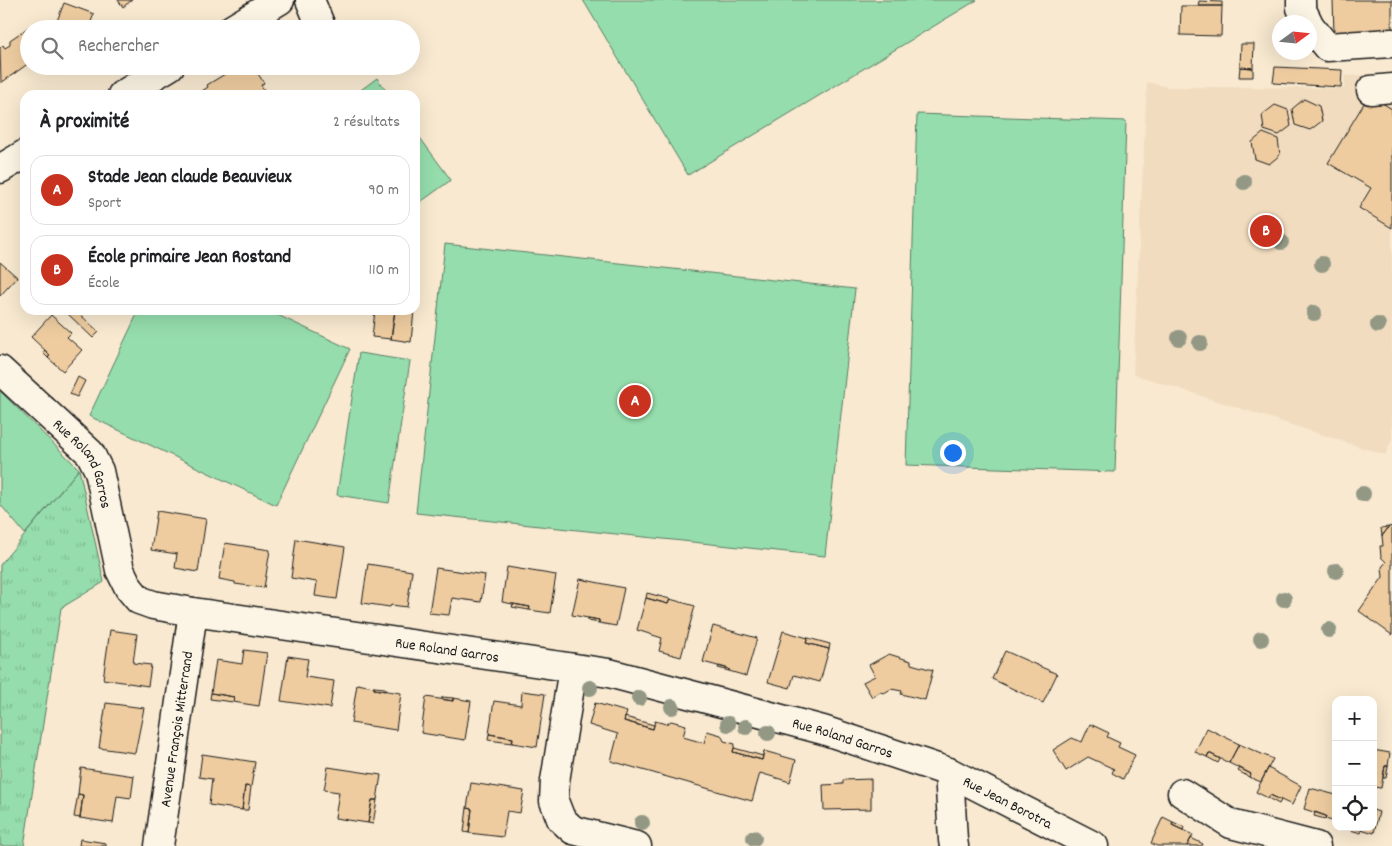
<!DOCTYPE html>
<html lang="fr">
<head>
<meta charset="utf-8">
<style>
	:root { --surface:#fff; --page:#f2f2f2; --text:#202124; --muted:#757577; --line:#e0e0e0; --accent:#c8321e }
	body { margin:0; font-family:Dekko,sans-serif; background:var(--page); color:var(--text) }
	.controls { position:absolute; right:15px; bottom:15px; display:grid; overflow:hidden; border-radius:10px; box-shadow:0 5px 20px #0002 }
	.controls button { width:45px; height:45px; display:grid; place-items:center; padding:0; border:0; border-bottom:1px solid var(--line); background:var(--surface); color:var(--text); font:25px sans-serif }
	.compass { position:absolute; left:1272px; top:15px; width:45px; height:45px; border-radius:50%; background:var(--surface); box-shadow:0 5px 20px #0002; rotate:75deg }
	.you { position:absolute; left:952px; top:452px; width:18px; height:18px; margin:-12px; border:4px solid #fff; border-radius:50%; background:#1a73e8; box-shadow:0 0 0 8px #1a73e833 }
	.badge { display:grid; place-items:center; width:32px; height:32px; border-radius:50%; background:var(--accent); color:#fff; font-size:16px; font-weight:700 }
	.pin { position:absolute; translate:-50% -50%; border:2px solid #fff; box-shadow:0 1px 5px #0006 }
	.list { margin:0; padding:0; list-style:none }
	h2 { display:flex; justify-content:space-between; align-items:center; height:65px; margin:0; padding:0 20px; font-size:21px }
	h2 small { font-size:16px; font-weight:400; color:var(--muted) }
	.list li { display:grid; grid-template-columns:32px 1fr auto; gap:15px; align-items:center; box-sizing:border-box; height:70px; margin:0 10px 10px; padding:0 10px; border:1px solid var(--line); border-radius:15px }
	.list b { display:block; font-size:19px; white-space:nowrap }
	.list p { margin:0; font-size:16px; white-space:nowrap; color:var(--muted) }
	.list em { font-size:16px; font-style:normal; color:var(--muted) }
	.icon { flex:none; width:28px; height:28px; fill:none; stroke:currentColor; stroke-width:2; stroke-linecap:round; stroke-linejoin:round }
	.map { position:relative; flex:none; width:1392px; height:846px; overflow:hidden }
	.search { position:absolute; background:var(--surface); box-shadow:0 5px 20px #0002; left:20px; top:20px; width:400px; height:55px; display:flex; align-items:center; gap:12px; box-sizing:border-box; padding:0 18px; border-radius:28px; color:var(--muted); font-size:19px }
	.panel { position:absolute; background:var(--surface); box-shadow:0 5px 20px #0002; left:20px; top:90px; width:400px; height:225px; border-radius:15px }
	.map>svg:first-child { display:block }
	.built { fill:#f1dcbf }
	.grass { fill:url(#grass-tufts); stroke:#587c64 }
	.pitch { fill:#95ddac; stroke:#587c64 }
	.building { fill:#eecca0; stroke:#1c1c1c }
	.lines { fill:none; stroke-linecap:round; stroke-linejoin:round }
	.minor-casing { stroke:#1c1c1c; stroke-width:31 }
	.major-casing { stroke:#1c1c1c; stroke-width:31 }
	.minor { stroke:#fcf5e5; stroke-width:28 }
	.major { stroke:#fcf5e5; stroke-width:28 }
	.tree { fill:#939885 }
	.labels { text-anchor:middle; stroke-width:5; stroke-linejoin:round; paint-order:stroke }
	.street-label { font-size:15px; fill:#1c1c1c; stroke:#fcf5e5 }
</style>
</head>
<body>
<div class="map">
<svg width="1392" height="846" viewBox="0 0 1392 846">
	<defs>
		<pattern id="grass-tufts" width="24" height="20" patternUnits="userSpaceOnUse" patternTransform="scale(1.25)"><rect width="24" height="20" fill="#95ddac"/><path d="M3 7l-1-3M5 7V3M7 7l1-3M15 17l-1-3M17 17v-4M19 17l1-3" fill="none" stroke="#80bd93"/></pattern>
	</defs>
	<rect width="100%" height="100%" fill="#f8e9d0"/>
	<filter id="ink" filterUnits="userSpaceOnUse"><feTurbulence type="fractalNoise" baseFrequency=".02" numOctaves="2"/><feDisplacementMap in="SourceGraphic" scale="10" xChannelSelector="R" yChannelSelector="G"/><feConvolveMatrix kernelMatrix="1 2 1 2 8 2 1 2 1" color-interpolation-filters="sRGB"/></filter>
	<g filter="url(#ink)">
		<path class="built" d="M1392 74V440L1385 455 1133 374 1147 82 1168 87 1345 88 1344 76Z"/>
		<path class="grass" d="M79 469 104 582 61 608 24 846H0V565Z"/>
		<path class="pitch" d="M583 0H977L688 175Z
			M377 78 389 95H354Z
			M917 114 1126 121 1115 472 906 465Z
			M415 131 451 180 415 206Z
			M445 244 855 289 825 556 416 513Z
			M139 310H267L350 349 276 505 89 416Z
			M359 353 410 361 389 503 337 495Z
			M0 391 79 469 25 534 0 504Z"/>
		<path class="building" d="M118 0H132L123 7Z
			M1333 0H1392V32L1334 34Z
			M1199 1 1222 2V6H1198Z
			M64 3 94 14 88 29H47L57 21Z
			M1181 6H1222L1221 36 1180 35Z
			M29 27V63L1 83 0 48 3 45 5 48 10 45V40Z
			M1241 44H1254L1253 68 1240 67Z
			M238 66H253L264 83 261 85 267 95H200L199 93 208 87 207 85Z
			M1240 67 1253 68V77H1239Z
			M1275 67 1342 70 1341 87 1273 83Z
			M1369 95 1392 109V228L1359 208 1371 188 1328 163Z
			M1304 99 1319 106 1322 121 1310 130 1295 125 1292 109Z
			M1275 105 1288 110 1291 126 1279 135 1264 130 1262 115Z
			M1263 133 1278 139 1280 155 1269 164 1255 159 1252 142Z
			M0 262 17 277 0 296Z
			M71 310H75L99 332 93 338 68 314Z
			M375 310H395L391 339 372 337Z
			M395 310H414L411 342 391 339Z
			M51 315 71 333 67 337 82 350 63 371 48 358 50 355 31 337Z
			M45 350 50 355 48 358 43 353Z
			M78 377 85 381 77 397 70 394Z
			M157 511 206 519 198 572 175 568 177 554 151 550Z
			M1392 526V635L1359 611 1383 577 1382 567 1386 562 1381 557 1380 546H1383L1382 536 1389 527Z
			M1389 527 1382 536 1381 528Z
			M296 539 345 547 337 599 315 596 317 582 291 578Z
			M225 543 270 550 264 588 235 584V582L219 579Z
			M368 564 412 571 407 607 391 605 390 607 362 603Z
			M507 567 556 575 550 613 529 610 530 607 502 602Z
			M436 568 485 575 481 602 452 598 449 615 429 613Z
			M580 579 624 588 616 626 599 623V620L572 615Z
			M647 593 670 599 668 604 646 598Z
			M646 598 668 604 670 599 695 606 681 657 659 651 662 638 637 630Z
			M513 604 530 607 529 610 512 607Z
			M588 618 599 620V623L588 621Z
			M713 626 757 638 746 676 729 671V669L703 662Z
			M110 630 137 634 133 663 151 665 148 686 103 679Z
			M783 631 808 638 806 643 829 649 820 682 794 675 790 688 768 682Z
			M808 638 830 644 829 649 806 643Z
			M244 650 267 653 259 706 233 702 234 697 211 693 216 660 242 664Z
			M1005 651 1057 674 1043 703 992 679Z
			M889 654 911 661V664L933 670 925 700 901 694 902 691 891 689 884 693 880 692 872 697 863 682 875 676 869 665Z
			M288 656 308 659 305 677 334 681 330 708 281 701Z
			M719 666 729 669V671L718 668Z
			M357 684 374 687V689L401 693 396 730 351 723Z
			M374 687 385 688V691L374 689Z
			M522 691 545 694 537 747 512 743 513 738 489 734 494 701 521 705Z
			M211 693 234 697 233 702 210 699Z
			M426 697 453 701V698L471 701 465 740 421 733Z
			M442 697 453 698V701L442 699Z
			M106 703 144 708 135 753 99 748Z
			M595 703 627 712 624 721 653 729 655 721 666 724 671 721 686 725 683 737 704 743 707 731 721 735 724 741 735 744 733 752 762 760 764 751 796 760 790 782 760 773 752 801 611 761 618 734 589 725Z
			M625 717 654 725 653 729 624 721Z
			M1090 724 1109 733 1107 737 1120 743 1118 747 1135 755 1123 779 1112 773 1114 769 1088 757 1066 771 1053 750 1072 738 1082 742Z
			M1207 728 1239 744 1229 763 1209 753 1207 757 1195 752Z
			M489 734 513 738 512 743 488 740Z
			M1239 744 1273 759 1261 782 1249 777 1251 774 1229 763Z
			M734 748 763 756 762 760 733 752Z
			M1373 750 1390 753 1388 766H1385L1381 788 1373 787Z
			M1209 753 1220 759 1218 763 1207 757Z
			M202 754 255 762 251 787 245 786 242 810 209 805 212 779 199 777Z
			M1385 766H1388L1386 778H1383Z
			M328 767 381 775 377 800H372L368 823 335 818 339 792 324 790Z
			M81 768 134 776 131 798 117 796 113 823 80 818 83 795 78 794Z
			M1240 768 1251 774 1249 777 1238 771Z
			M1268 768 1301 786 1292 805 1270 795 1268 798 1256 792Z
			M871 779V809L824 810 823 785 843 784V780Z
			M471 783 524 791 520 813 507 811 503 837 469 833 472 809 467 808Z
			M245 786 251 787 248 810H242Z
			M1310 788 1336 795V822L1325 819 1326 816 1304 809Z
			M78 794 83 795 80 818 74 817Z
			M1270 795 1281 800 1279 804 1268 798Z
			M372 800H377L373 824 368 823Z
			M467 808 472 809 469 833 464 832Z
			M1373 810 1379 812 1374 833 1354 827H1373Z
			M1315 812 1326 816 1325 819 1314 816Z
			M1163 817 1173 822 1172 825 1193 835 1187 846H1157L1151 843Z
			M1173 822 1184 827 1183 830 1172 825Z
			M1350 827 1362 830 1361 833 1350 830Z
			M1191 838 1203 844 1202 846H1187Z
			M80 839 106 843V846H79Z"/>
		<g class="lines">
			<g class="minor-casing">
				<g id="minor">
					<path d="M310 0 322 29"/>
					<path d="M1301 0V8L1308 22"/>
					<path d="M1310 26 1327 47 1392 43"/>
					<path d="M1371 90 1392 88"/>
					<path id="s1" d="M0 370 90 453 99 471 120 570 129 588 139 600 153 605 193 612 609 673 823 730 949 772 953 840 954 846"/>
					<path d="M573 668 555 781 554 801 561 819 573 830 637 846"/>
					<path id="s2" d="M949 772 1094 846"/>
					<path d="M1182 793 1231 824 1316 846"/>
					<path id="s3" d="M159 846 193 612"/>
				</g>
			</g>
			<g class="major-casing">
				<path id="major" d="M232 29 280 0
					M122 95 170 66
					M0 169 25 154"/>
			</g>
			<use href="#minor" class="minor"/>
			<use href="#major" class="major"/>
		</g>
		<g class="tree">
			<circle cx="1244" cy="182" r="8"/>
			<circle cx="1264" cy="229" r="8"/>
			<circle cx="1281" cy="242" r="8"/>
			<circle cx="1322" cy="264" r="8"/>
			<circle cx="1314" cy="313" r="8"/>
			<circle cx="1378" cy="325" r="8"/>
			<circle cx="1179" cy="338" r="8"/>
			<circle cx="1200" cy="343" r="8"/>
			<circle cx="1363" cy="494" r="8"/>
			<circle cx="1336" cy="571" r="8"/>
			<circle cx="1284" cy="599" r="8"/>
			<circle cx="1329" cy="630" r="8"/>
			<circle cx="1261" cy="639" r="8"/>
			<circle cx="590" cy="688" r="8"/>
			<circle cx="639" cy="698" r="8"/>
			<circle cx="672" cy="707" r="8"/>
			<circle cx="728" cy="724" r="8"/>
			<circle cx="746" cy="727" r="8"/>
			<circle cx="768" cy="733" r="8"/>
			<circle cx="642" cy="823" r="8"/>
			<circle cx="754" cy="838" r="8"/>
		</g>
	</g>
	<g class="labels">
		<g class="street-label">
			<text dy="5" stroke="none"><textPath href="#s1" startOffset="128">Rue Roland Garros</textPath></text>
			<text dy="5" stroke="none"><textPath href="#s1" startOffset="592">Rue Roland Garros</textPath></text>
			<text dy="5" stroke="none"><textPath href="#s3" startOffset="118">Avenue François Mitterrand</textPath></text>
			<text dy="5" stroke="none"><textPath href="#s1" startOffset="998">Rue Roland Garros</textPath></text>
			<text dy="5" stroke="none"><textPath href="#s2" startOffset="66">Rue Jean Borotra</textPath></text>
		</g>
	</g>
</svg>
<div class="controls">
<button>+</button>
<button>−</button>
<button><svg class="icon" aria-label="locate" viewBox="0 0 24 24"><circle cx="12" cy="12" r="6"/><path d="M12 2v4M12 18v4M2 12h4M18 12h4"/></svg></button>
</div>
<svg class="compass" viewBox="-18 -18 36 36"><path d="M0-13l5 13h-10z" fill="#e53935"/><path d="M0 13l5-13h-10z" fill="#757577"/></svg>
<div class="you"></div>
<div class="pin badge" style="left:635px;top:401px">A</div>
<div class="pin badge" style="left:1266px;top:231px">B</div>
<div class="search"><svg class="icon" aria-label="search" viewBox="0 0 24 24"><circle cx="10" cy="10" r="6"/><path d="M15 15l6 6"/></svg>Rechercher</div>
<section class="panel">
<h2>À proximité<small>2 résultats</small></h2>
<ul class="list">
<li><span class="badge">A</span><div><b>Stade Jean claude Beauvieux</b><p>Sport</p></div><em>90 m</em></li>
<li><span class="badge">B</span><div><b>École primaire Jean Rostand</b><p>École</p></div><em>110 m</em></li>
</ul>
</section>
</div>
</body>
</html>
